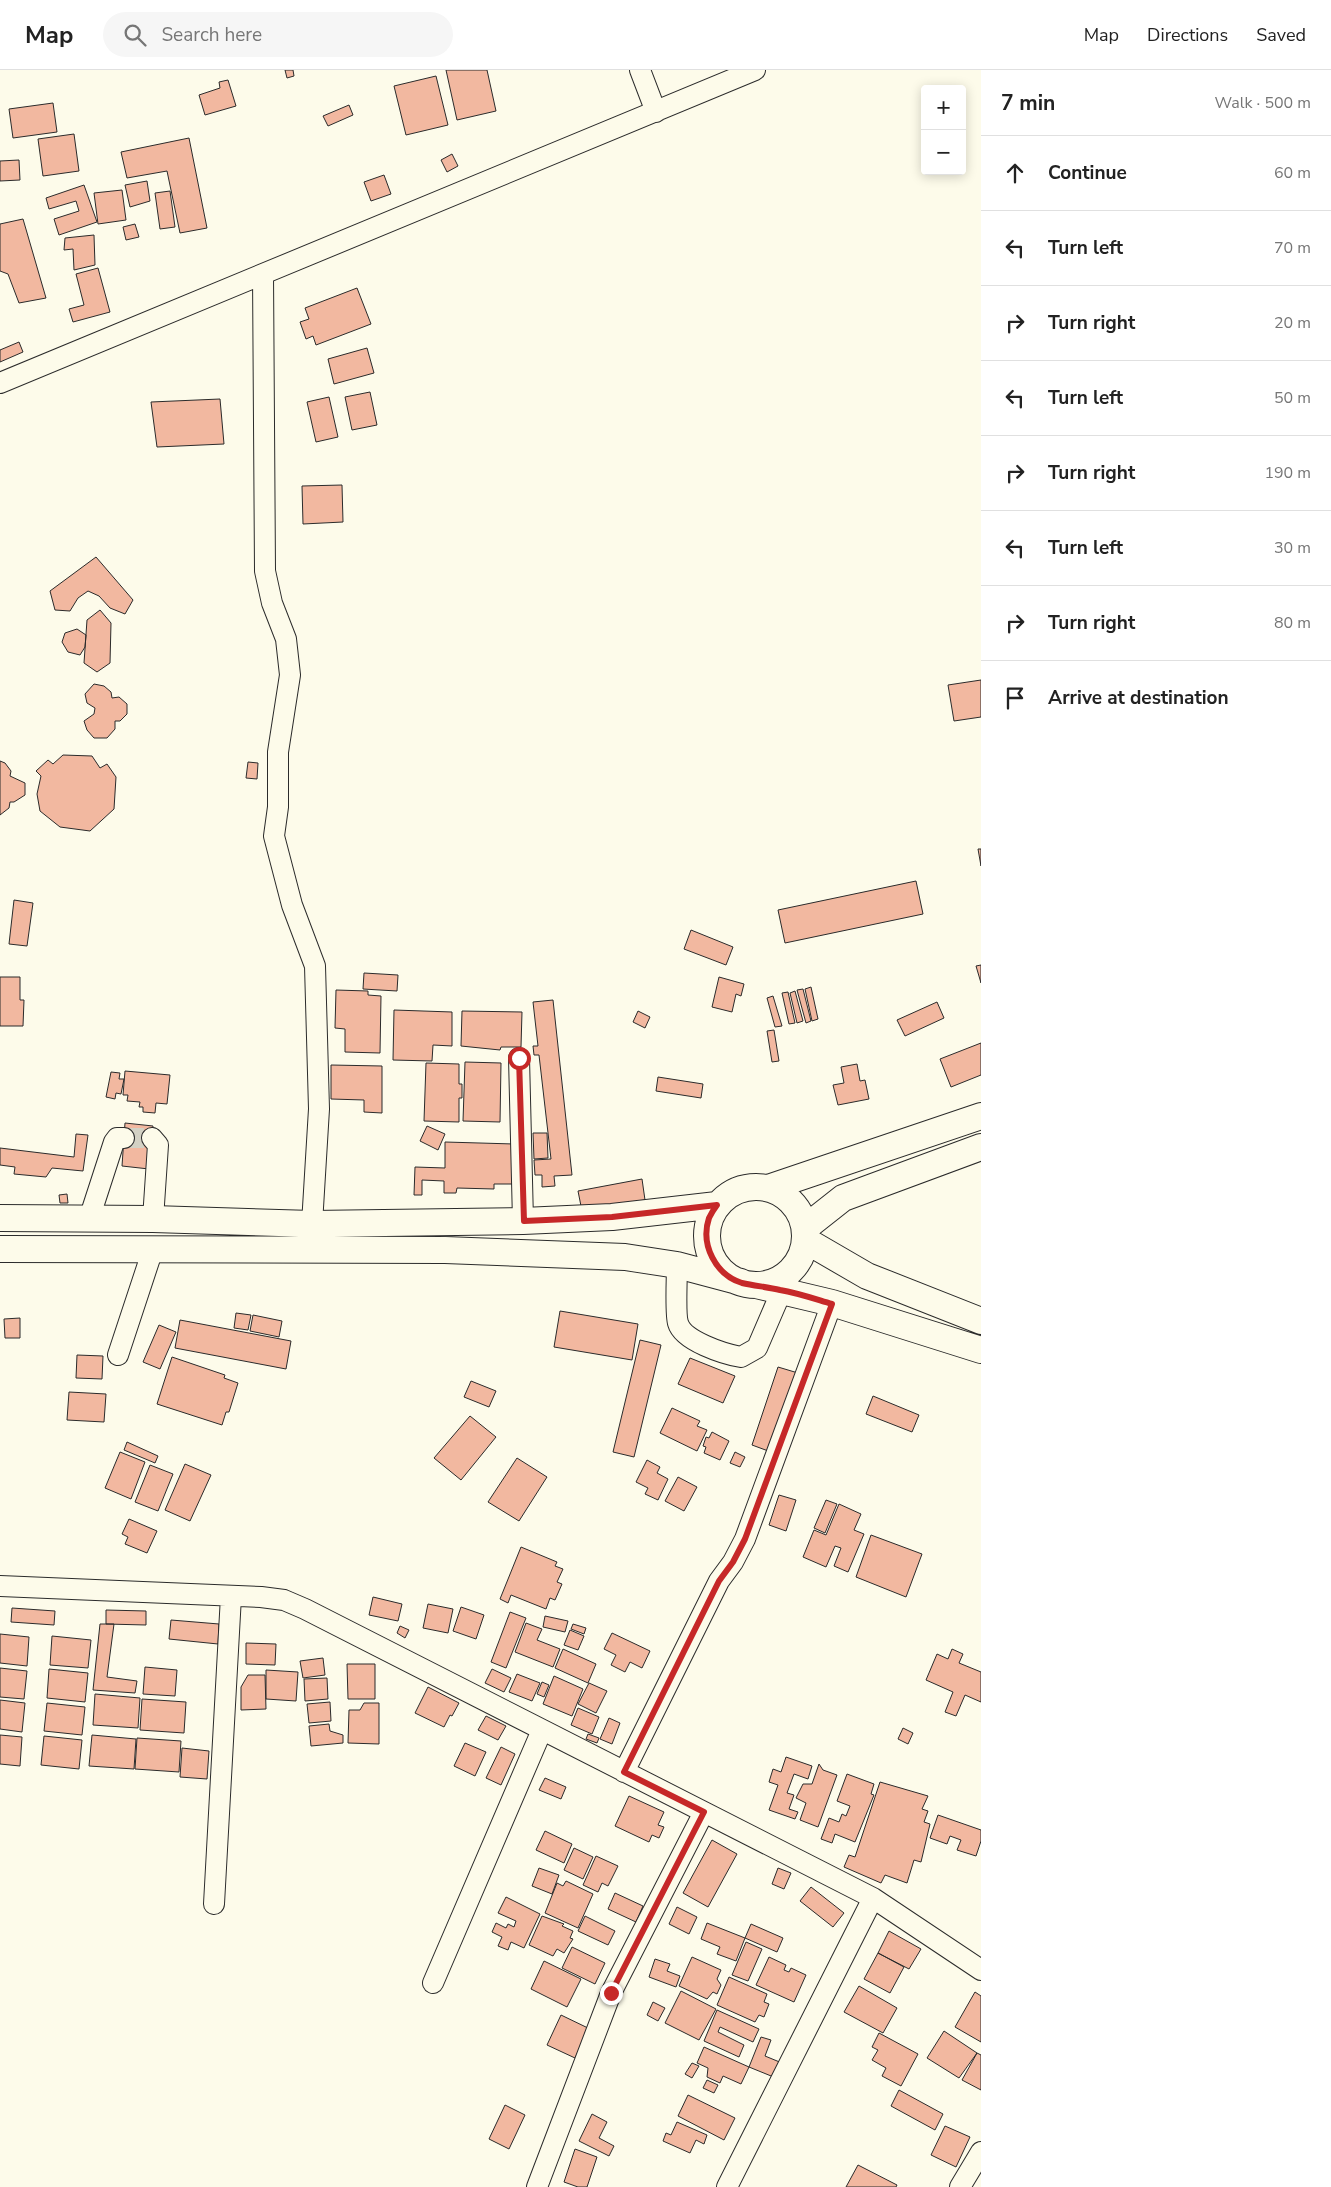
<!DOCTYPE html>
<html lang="en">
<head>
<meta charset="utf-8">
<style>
	:root { --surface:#fff; --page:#f6f6f6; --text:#222; --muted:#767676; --line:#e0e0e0 }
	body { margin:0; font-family:"Nunito Sans",sans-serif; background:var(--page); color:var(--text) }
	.controls { position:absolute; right:15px; top:15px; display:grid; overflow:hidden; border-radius:5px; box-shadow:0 2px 12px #0003 }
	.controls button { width:45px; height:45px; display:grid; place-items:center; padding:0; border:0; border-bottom:1px solid var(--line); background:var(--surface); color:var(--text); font:25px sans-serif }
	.stop { position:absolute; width:15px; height:15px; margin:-11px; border:4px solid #c62828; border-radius:50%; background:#fff }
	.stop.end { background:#c62828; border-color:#fff; box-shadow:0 1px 5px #0008 }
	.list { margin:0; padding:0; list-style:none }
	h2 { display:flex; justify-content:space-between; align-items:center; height:65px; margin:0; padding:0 20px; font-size:21px }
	h2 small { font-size:16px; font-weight:400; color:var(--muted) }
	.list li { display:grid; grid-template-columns:32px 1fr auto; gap:15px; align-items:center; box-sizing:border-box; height:75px; padding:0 20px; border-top:1px solid var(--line) }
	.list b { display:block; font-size:19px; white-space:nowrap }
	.list em { font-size:16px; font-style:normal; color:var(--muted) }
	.icon { flex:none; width:28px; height:28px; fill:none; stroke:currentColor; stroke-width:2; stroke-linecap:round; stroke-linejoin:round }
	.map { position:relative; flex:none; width:981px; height:2117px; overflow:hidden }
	header { display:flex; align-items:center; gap:30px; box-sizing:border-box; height:70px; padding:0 25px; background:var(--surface); border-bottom:1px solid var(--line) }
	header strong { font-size:24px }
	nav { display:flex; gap:28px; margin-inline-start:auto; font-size:18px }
	.search { width:350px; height:45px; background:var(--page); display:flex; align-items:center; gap:12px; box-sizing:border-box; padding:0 18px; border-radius:28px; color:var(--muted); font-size:19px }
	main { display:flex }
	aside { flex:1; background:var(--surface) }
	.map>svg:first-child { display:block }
	.building { fill:#f2b8a0; stroke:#2b2b2b }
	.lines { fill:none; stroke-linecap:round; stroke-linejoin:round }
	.minor-tunnel { stroke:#d3d1c4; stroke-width:20; stroke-dasharray:20 10; stroke-linecap:butt }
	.minor-casing { stroke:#2b2b2b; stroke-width:22 }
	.major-casing { stroke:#2b2b2b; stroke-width:28 }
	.minor { stroke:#fdfbea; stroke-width:20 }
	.major { stroke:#fdfbea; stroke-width:26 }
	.route { stroke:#c62828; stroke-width:6 }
</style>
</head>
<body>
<header>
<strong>Map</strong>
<div class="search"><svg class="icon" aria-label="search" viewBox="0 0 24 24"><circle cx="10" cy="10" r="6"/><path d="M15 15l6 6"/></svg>Search here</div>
<nav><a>Map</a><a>Directions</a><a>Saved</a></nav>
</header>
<main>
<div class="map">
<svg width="981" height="2117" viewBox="0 0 981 2117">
	<rect width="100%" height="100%" fill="#fdfbea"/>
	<path class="building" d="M285 0H293L294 6 287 8Z
		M446 0H487L496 41 457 50Z
		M436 6 448 55 406 65 394 16Z
		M228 10 236 36 205 45 199 25 220 18 219 12Z
		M53 33 57 62 13 68 9 39Z
		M349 35 353 45 328 56 323 46Z
		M74 64 79 101 43 106 38 69Z
		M189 68 207 158 180 163 167 101 127 108 121 82Z
		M452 84 458 96 447 102 441 90Z
		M19 90 20 110 0 111V91Z
		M384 105 391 124 371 131 364 112Z
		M147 111 150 131 130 137 125 115Z
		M84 115 97 152 59 165 54 149 79 141 76 131 49 139 46 128Z
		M122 120 126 150 98 154 94 123Z
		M170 121 175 157 160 159 155 123Z
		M23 149 46 228 19 233 8 204 0 201V154Z
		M135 154 139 167 126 170 123 157Z
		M94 165 95 195 74 200 73 179 64 180 65 168Z
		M98 198 110 242 73 252 69 239 84 235 76 204Z
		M357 218 371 254 316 275 313 266 306 269 300 252 309 249 305 238Z
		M19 272 23 282 0 292V280Z
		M367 278 374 303 334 314 328 289Z
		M370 322 377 355 352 360 345 327Z
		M329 327 338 367 316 372 307 332Z
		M220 329 224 374 157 377 151 332Z
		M342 415 343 452 303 454 302 416Z
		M96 487 133 530 125 544 110 538 99 526 88 521 78 528 70 541 55 540 50 521Z
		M100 540 111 553 110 593 97 602 84 593 87 550Z
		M77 559 86 565 85 577 80 585 68 582 62 572 65 563Z
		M981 610V647L954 651 948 615Z
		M94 614 104 616 111 622 112 628 119 627 127 634V644L120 651H115V659L107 668H94L87 660 84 651 94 644 95 638 87 633 85 624Z
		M63 685 92 686 100 698 107 694 116 707 114 739 90 761 60 757 40 741 37 724 41 706 36 701 48 690 53 694Z
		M0 691 5 693 11 701 10 706 25 713V725L14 732H10L9 738 0 745Z
		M248 692 258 693 257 709 246 708Z
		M978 779H981V796Z
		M916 811 923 844 785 873 778 840Z
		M14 830 33 833 27 876 9 874Z
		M691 860 733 877 726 895 684 879Z
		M981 895V913L976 896Z
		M364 903 398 905 397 921 363 919Z
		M0 907H20V930H24L23 956H0Z
		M719 907 744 914 741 926 736 924 732 942 712 937Z
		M811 917 818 949 812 951 805 919Z
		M803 919 811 951 806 953 797 920Z
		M336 920 368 921V925L381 926 380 983 345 982V959L335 958Z
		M795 921 803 951 797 953 790 923Z
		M788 922 795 953 789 954 782 923Z
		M773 926 782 956 775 957 767 928Z
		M553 930 572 1105 554 1106 555 1116 542 1117V1105H535L534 1090 551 1089 539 985H534L533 976H538L533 932Z
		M937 932 944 948 905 966 897 950Z
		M394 940 452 942V976L433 975 432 991 393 990Z
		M462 941 522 942 521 977H501L500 980 461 976Z
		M638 941 650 947 645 958 633 952Z
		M774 960 779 991 772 992 767 961Z
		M981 973V1005L951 1017 940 989Z
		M465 992 501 993 500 1052 463 1051Z
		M426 993 459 994V1014H462V1028H459V1052L424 1051Z
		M857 994 860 1011 865 1010 869 1029 838 1035 833 1015 844 1013 841 997Z
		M331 995 382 996V1043L364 1042V1030L331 1029Z
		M125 1001 170 1005 167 1034 156 1033 155 1043 143 1042V1037H139L140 1032 127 1031 128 1025H123Z
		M111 1002 120 1003 119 1009H124L121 1024 116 1023 115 1029 106 1027Z
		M658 1007 703 1014 701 1028 656 1021Z
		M125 1053 153 1056 149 1099 122 1096Z
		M427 1056 445 1064 438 1080 420 1071Z
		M533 1063H547L548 1088 534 1089Z
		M76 1064 88 1065 83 1101 52 1098 46 1107 14 1104 15 1097 0 1095V1078L74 1087Z
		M445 1072 514 1074V1114H494V1119L457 1118 456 1123H444V1111L422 1110V1125H414L415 1097 445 1098Z
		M642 1109 645 1130 582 1141 578 1121Z
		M67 1124 68 1133H60L59 1125Z
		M560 1241 638 1254 632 1290 554 1277Z
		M236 1243 251 1245 248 1260 234 1258Z
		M253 1245 282 1251 279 1267 250 1261Z
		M20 1248V1268H5L4 1249Z
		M180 1250 291 1271 286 1299 175 1278Z
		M159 1255 176 1262 160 1299 143 1292Z
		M640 1270 661 1275 634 1387 613 1382Z
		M77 1285 103 1286 102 1309 76 1308Z
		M172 1287 225 1305 224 1308 238 1313 229 1342H226L222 1355 157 1334Z
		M690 1288 735 1306 723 1333 678 1314Z
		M778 1297 798 1303 771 1382 752 1375Z
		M471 1311 496 1321 489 1337 464 1327Z
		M69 1322 106 1324 104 1352 67 1350Z
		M873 1326 919 1345 912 1362 866 1344Z
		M672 1338 700 1351 697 1356 707 1360 697 1381 660 1363Z
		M470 1346 496 1367 461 1410 434 1388Z
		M712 1362 729 1371 720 1390 704 1383 706 1377 703 1376 706 1367 709 1368Z
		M127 1372 158 1386 155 1393 124 1380Z
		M120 1382 145 1392 131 1429 105 1418Z
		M735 1382 745 1387 740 1397 730 1393Z
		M517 1388 547 1407 519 1451 488 1432Z
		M647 1390 660 1397 657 1403 668 1409 658 1430 645 1424 648 1418 636 1412Z
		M185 1394 211 1405 190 1451 165 1440Z
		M150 1395 173 1404 158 1441 135 1432Z
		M678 1407 697 1417 684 1441 665 1431Z
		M779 1425 796 1430 786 1461 769 1455Z
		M826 1430 837 1434 825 1463 814 1458Z
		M839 1434 861 1444 854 1460 864 1464 848 1502 834 1496 841 1478 835 1476 826 1497 803 1487 814 1460 826 1465Z
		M129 1449 157 1461 147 1483 125 1474 128 1467 122 1464Z
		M871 1465 922 1484 906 1527 856 1507Z
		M521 1477 557 1492 555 1496 563 1499 557 1512 562 1514 555 1530 550 1528 546 1539 511 1525 508 1533 500 1529Z
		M373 1527 402 1534 398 1551 369 1545Z
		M428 1534 453 1539 448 1563 423 1558Z
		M461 1537 484 1545 476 1569 453 1561Z
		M12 1538 55 1541 54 1555 11 1552Z
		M106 1540 146 1541V1555L106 1554Z
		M510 1542 526 1548 506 1598 491 1592Z
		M545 1546 568 1551 565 1562 543 1557Z
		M171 1550 219 1554 218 1574 169 1569Z
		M526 1553 542 1559 537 1570 560 1579 553 1597 515 1582Z
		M100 1554H114L107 1607 137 1611 135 1623 93 1620Z
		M573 1554 586 1558 584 1564 571 1559Z
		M400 1556 409 1560 405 1568 397 1563Z
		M570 1560 584 1566 578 1580 564 1575Z
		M612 1563 650 1581 642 1598 630 1592 625 1602 611 1595 616 1585 604 1579Z
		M0 1564 29 1567 27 1596 0 1593Z
		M52 1566 91 1570 88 1598 50 1595Z
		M246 1573 276 1574 275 1595 246 1594Z
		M563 1579 596 1594 588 1613 555 1598Z
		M952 1579 963 1584 959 1593 981 1602V1632L965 1625 956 1646 945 1642 953 1622 926 1610 937 1584 948 1589Z
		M323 1588 325 1605 303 1608 300 1591Z
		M347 1594H375V1629H348Z
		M145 1597 177 1600 175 1626 143 1624Z
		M0 1598 27 1601 24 1629 0 1627Z
		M49 1599 88 1603 85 1632 47 1628Z
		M492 1599 511 1608 504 1622 485 1613Z
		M266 1600 298 1602 296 1631 266 1629Z
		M517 1604 540 1613 532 1631 509 1622Z
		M248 1605H265L266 1639 241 1640V1617Z
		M554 1606 583 1619 572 1646 543 1634Z
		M327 1608 328 1629 305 1631 304 1609Z
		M542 1612 549 1615 544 1627 537 1624Z
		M589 1613 607 1621 596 1643 578 1634Z
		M428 1617 459 1633 452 1646 450 1645 444 1657 415 1643Z
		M95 1624 140 1628 138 1658 93 1655Z
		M142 1629 186 1632 184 1663 140 1660Z
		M0 1630 25 1633 22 1662 0 1659Z
		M330 1632 331 1651 309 1653 307 1634Z
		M47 1633 85 1637 82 1665 44 1661Z
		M364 1633H379V1674L348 1673 349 1640H360Z
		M578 1638 599 1647 592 1664 571 1655Z
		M486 1646 506 1656 498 1670 478 1660Z
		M609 1648 620 1653 612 1674 600 1669Z
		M329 1654 330 1661 343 1665V1673L311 1676 309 1656Z
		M903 1658 913 1663 908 1674 898 1669Z
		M588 1664 599 1668 597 1673 586 1669Z
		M0 1665 22 1667 20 1696 0 1694Z
		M92 1665 136 1669 134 1699 89 1696Z
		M44 1666 82 1670 79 1699 41 1695Z
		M137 1668 181 1671 179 1702 135 1699Z
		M465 1673 486 1682 475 1706 454 1696Z
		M501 1677 515 1684 501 1715 486 1708Z
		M182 1678 209 1681 207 1709 180 1707Z
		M786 1687 812 1696 808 1709 794 1704 787 1723 794 1725 789 1739 798 1742 795 1749 769 1740 778 1715 769 1712 773 1699 781 1702Z
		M819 1694 823 1700 837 1705 818 1757 800 1750 806 1733 796 1728 803 1714H812Z
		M847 1704 874 1714 871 1724 874 1725 855 1772 835 1764 832 1773 821 1769 829 1748 839 1752 842 1744 846 1746 850 1736 837 1731Z
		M545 1708 566 1717 561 1729 539 1720Z
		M880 1712 928 1726 922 1739 928 1741 924 1752 930 1754 921 1792 914 1790 907 1813 885 1805 881 1813 844 1797 849 1785 855 1787Z
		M629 1726 664 1742 658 1755 664 1757 659 1768 652 1765 649 1772 615 1756Z
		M938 1745 981 1760V1771L976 1786 957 1780 961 1770 950 1766 947 1774 930 1768Z
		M545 1761 572 1774 564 1793 536 1780Z
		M712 1770 737 1784 708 1837 683 1823Z
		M574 1778 593 1787 583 1809 564 1800Z
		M596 1786 618 1796 608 1816 602 1813 598 1822 583 1815Z
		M539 1798 559 1805 552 1824 532 1816Z
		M778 1798 791 1803 784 1819 772 1814Z
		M566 1811 593 1824 578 1858 545 1843 557 1813 563 1816Z
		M811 1817 844 1843 833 1857 800 1831Z
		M615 1823 643 1836 636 1852 608 1839Z
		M506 1827 540 1844 524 1878 511 1872 508 1880 498 1876 502 1867 492 1862 496 1853 506 1858 508 1854 514 1857 516 1851 498 1843Z
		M677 1837 697 1847 689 1864 669 1854Z
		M542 1846 564 1854 562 1856 573 1861 570 1868 573 1869 564 1883 557 1879 553 1886 529 1875Z
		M585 1846 615 1861 608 1875 578 1861Z
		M707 1853 745 1868 736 1891 717 1884 720 1877 701 1869Z
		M751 1854 783 1868 777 1882 745 1868Z
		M889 1861 921 1879 909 1899 878 1883Z
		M746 1872 762 1879 748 1911 732 1905Z
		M572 1877 605 1893 595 1914 562 1898Z
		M878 1883 904 1897 890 1923 864 1909Z
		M692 1887 721 1900 717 1909 721 1915 717 1924 713 1922 707 1929 679 1916Z
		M769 1887 786 1895 784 1900 789 1902 791 1898 806 1905 794 1932 756 1915Z
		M655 1889 670 1894 667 1901 680 1906 676 1917 649 1907Z
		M544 1891 581 1909 567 1937 531 1919Z
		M729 1907 767 1924 764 1932 769 1934 764 1947 759 1945 755 1952 717 1935Z
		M859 1916 897 1938 883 1963 844 1942Z
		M681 1921 716 1939 699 1970 665 1953Z
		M975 1922 981 1926V1972L955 1957Z
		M653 1932 665 1938 658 1951 647 1945Z
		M717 1940 759 1959 753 1972 720 1957 718 1962 744 1975 739 1987 704 1971Z
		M561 1945 590 1959 575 1988 547 1975Z
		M944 1961 977 1983 959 2008 927 1988Z
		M879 1963 918 1984 901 2016 882 2006 886 1998 872 1990 878 1980 872 1977Z
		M761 1967 771 1970 765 1986 782 1993 776 2008 749 1997Z
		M704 1977 749 1997 741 2014 723 2006 720 2013 707 2007 708 1998 697 1993Z
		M977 1983 981 1985V2020L962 2010Z
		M692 1993 699 1996 692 2008 685 2004Z
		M707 2010 718 2015 714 2023 703 2018Z
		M899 2020 943 2044 935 2060 891 2036Z
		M688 2025 735 2048 724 2070 678 2046Z
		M505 2035 525 2045 509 2079 489 2069Z
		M592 2044 607 2052 599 2068 614 2076 609 2086 579 2071Z
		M677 2052 707 2065 704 2074 696 2070 690 2083 663 2071 666 2063 671 2065Z
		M945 2056 970 2067 956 2097 931 2085Z
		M575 2079 597 2087 587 2117H578L564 2112Z
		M858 2095 897 2115 896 2117H846Z"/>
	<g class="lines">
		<path class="minor-tunnel" d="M124 1068H152"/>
		<g class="minor-casing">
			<path id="minor" d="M640 0 656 42
				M263 204 265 501 272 533 286 569 290 605 278 682V737L274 766 292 835 315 896 319 1039 312 1154
				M0 313 755 0
				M519 988 523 1151
				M152 1068 158 1075 153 1149
				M89 1149 114 1072 117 1068H124
				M677 1195C677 1207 675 1244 678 1253 683 1271 724 1284 741 1287L757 1278 782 1220
				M118 1285 153 1179
				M0 1516 261 1527 284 1530 305 1539 873 1828 981 1900
				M624 1702 719 1511 733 1492 745 1469 832 1233
				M214 1834 231 1526
				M433 1913 542 1660
				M537 2117 611 1923 704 1742
				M727 2117 873 1828
				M960 2117 981 2082"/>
		</g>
		<g class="major-casing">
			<path id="major" d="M707 1166a49 49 0 1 1 98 0a49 49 0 1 1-98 0Z
				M768 1118 981 1046
				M0 1148 153 1149 312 1154 523 1151 612 1147 717 1135
				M805 1158 843 1128 981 1077
				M805 1170 867 1206 981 1251
				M0 1179 445 1180 625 1187 677 1195 741 1212
				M756 1215 832 1233 981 1280"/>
		</g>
		<use href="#minor" class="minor"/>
		<use href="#major" class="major"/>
	</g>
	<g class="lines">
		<path class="route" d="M519 988 524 1151 612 1147 717 1135C714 1139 711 1144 709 1148 700 1175 716 1205 742 1213 755 1216 768 1217 780 1220 798 1223 815 1229 832 1234L745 1469 733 1492 719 1511 624 1702 704 1742 611 1923"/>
	</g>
</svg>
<div class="controls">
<button>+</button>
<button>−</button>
</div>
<div class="stop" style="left:519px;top:988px"></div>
<div class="stop end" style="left:611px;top:1923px"></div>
</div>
<aside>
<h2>7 min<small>Walk · 500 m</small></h2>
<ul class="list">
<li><svg class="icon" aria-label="ahead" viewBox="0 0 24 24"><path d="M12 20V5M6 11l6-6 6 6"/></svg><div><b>Continue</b></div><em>60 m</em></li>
<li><svg class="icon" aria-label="left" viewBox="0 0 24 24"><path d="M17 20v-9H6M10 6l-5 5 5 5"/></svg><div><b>Turn left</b></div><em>70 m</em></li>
<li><svg class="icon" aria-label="right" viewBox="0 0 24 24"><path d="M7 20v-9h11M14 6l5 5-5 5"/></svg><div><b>Turn right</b></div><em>20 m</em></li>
<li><svg class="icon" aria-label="left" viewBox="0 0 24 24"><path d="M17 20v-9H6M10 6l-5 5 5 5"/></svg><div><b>Turn left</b></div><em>50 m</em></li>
<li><svg class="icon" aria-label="right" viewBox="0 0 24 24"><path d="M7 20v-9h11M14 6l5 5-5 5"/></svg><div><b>Turn right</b></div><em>190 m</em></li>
<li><svg class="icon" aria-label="left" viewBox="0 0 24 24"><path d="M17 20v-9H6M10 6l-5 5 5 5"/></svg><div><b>Turn left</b></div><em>30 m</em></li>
<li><svg class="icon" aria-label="right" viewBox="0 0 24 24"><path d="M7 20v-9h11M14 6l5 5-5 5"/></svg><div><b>Turn right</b></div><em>80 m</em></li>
<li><svg class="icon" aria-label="arrive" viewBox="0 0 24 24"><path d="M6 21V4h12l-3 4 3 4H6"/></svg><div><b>Arrive at destination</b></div></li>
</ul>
</aside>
</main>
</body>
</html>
